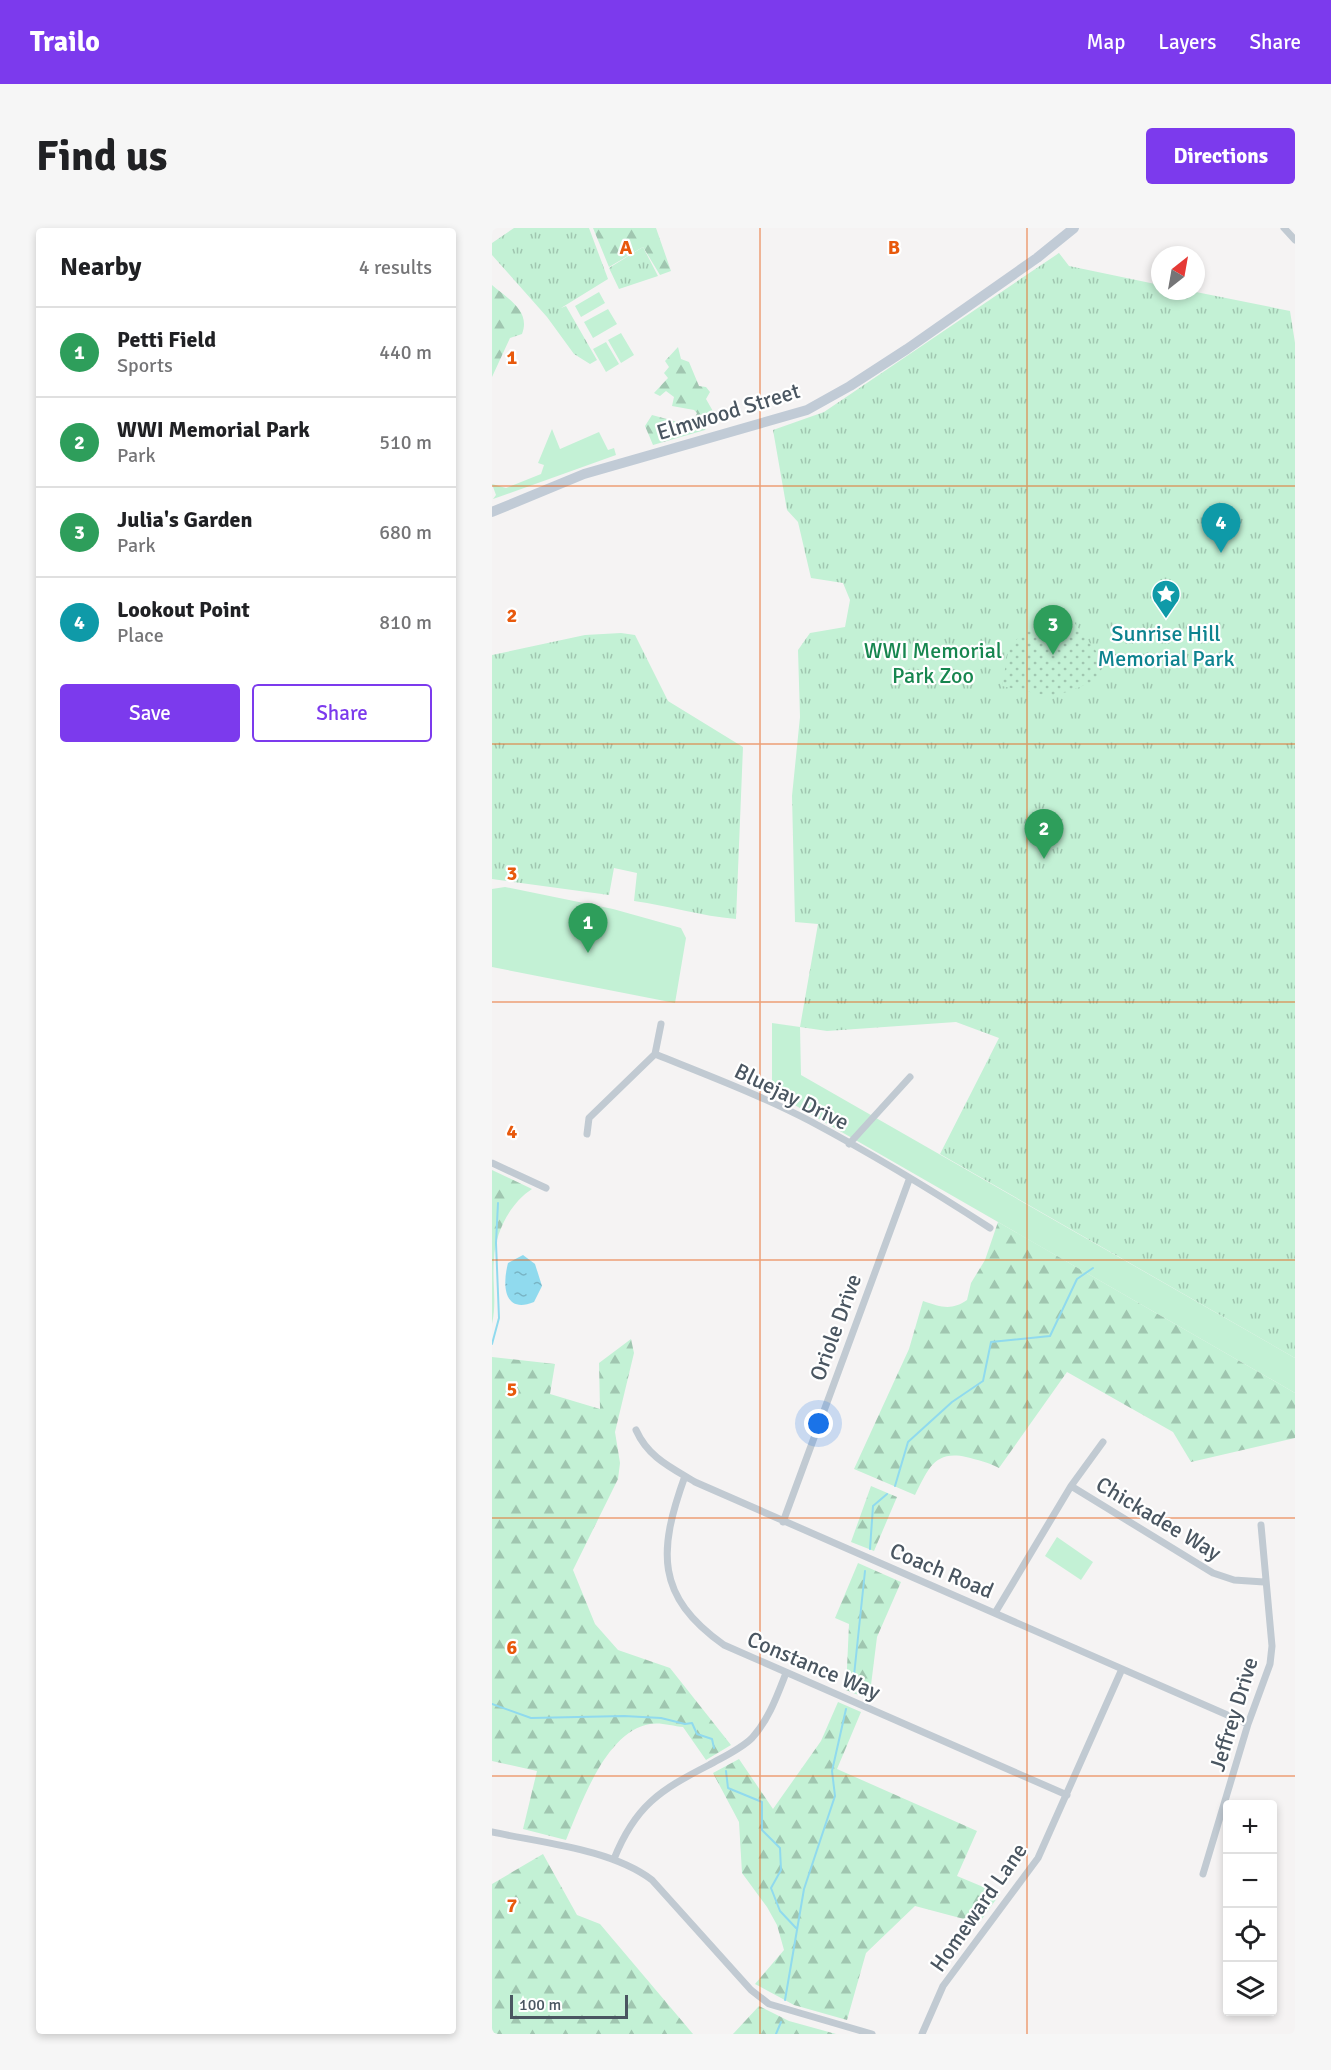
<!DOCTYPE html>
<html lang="en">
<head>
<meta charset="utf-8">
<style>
	:root { --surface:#fff; --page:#f6f6f6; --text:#202124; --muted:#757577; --line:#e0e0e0; --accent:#7c3aed }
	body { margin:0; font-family:Signika,sans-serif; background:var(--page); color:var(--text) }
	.controls { position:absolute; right:18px; bottom:18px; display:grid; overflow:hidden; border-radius:6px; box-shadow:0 3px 9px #0003 }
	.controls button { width:54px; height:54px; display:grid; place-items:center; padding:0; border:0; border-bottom:2px solid var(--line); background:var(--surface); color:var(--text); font:30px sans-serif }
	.compass { position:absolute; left:659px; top:18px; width:54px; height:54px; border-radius:50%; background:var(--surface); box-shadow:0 3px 9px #0003; rotate:31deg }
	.scale { position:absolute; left:18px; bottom:15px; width:118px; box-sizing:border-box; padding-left:6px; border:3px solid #4a5661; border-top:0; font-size:16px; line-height:21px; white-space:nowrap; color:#4a5661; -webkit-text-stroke:4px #fff; paint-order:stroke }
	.you { position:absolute; left:327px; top:1196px; width:21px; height:21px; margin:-15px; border:4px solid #fff; border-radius:50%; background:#1a73e8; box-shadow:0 0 0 9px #1a73e833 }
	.badge { display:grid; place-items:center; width:39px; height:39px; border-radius:50%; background:var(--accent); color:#fff; font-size:20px; font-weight:700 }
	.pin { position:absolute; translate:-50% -50px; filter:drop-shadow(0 2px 3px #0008) }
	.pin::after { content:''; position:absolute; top:32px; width:21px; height:18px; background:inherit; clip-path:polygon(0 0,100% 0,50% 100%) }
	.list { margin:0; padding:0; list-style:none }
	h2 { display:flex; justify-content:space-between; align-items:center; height:78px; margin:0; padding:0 24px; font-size:26px }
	h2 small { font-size:20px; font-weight:400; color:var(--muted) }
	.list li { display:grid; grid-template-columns:39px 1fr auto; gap:18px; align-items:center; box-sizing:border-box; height:90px; padding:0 24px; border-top:2px solid var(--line) }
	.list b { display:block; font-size:22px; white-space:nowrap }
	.list p { margin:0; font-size:20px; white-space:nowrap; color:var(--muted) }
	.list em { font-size:20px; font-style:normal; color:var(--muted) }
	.actions { display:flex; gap:12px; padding:18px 24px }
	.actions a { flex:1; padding:14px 0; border:2px solid var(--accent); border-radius:6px; text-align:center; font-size:21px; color:var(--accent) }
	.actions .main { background:var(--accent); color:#fff }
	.icon { flex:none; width:33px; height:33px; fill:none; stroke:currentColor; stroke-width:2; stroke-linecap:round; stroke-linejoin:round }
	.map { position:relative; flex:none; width:803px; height:1806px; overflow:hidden; border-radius:6px }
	header { display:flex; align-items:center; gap:36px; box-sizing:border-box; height:84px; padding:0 30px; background:var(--accent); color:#fff }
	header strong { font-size:28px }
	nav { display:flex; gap:33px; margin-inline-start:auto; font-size:21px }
	.intro { display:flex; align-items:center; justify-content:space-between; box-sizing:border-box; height:144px; padding:0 36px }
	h1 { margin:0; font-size:42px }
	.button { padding:15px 27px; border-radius:6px; background:var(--accent); color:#fff; font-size:21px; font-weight:700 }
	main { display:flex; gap:36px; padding:0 36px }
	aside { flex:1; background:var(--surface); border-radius:6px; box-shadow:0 3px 9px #0003 }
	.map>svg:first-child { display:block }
	.grass { fill:#c3f1d5 }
	.forest { fill:url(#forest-firs) }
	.park { fill:url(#park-tufts) }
	.garden { fill:url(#garden-dots) }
	.water { fill:url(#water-ripples) }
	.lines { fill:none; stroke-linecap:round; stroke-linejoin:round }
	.stream { stroke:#90daee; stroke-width:2 }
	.street { stroke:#c1cad2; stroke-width:7 }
	.secondary { stroke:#c1cbd6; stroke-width:10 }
	.grid { fill:none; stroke:#e8590c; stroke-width:1.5; stroke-opacity:0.55 }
	.labels { text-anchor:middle; stroke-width:4.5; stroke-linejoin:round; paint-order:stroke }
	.street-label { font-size:22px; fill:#4a5661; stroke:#fff }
	.culture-label { font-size:22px; fill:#0d838f; stroke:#fff }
	.park-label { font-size:22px; fill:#17864f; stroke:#fff }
	.grid-label { font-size:20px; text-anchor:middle; font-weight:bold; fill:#e8590c; stroke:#fff; stroke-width:4.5; stroke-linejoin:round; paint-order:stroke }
</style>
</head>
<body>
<header>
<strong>Trailo</strong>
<nav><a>Map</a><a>Layers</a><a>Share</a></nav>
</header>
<div class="intro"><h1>Find us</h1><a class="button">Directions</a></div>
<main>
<aside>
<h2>Nearby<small>4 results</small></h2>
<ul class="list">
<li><span class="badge" style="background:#2e9e5b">1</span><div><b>Petti Field</b><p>Sports</p></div><em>440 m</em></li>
<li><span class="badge" style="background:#2e9e5b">2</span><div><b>WWI Memorial Park</b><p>Park</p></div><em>510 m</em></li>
<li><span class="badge" style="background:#2e9e5b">3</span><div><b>Julia's Garden</b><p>Park</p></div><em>680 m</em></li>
<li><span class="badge" style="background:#0f9aa8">4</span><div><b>Lookout Point</b><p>Place</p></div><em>810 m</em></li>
</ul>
<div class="actions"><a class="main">Save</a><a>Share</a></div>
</aside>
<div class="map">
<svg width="803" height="1806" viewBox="0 0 803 1806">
	<defs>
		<pattern id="forest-firs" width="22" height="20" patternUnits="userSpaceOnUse" patternTransform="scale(1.5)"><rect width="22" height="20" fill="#c3f1d5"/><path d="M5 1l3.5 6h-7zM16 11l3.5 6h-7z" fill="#a0c6b0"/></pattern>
		<pattern id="park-tufts" width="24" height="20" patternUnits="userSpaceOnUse" patternTransform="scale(1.5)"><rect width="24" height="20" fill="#c3f1d5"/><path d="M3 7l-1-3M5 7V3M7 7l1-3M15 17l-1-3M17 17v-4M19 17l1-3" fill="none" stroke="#a0c6b0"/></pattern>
		<pattern id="garden-dots" width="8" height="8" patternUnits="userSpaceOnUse" patternTransform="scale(1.5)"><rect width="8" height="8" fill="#c3f1d5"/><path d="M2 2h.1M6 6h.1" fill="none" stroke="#a0c6b0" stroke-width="1.8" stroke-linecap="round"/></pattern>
		<pattern id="water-ripples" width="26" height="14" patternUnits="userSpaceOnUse" patternTransform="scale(1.5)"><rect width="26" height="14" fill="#90daee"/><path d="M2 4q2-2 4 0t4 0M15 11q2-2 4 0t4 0" fill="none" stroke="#78b4c4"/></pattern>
	</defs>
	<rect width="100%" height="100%" fill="#f5f3f3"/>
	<path class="grass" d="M107 64 113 75 89 89 83 78Z
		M116 81 125 96 101 110 92 94Z
		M129 105 142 127 129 135 116 112Z
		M114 114 127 136 114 144 101 121Z
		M60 201 68 221 107 204 116 222 122 220 124 227 1 271 4 267 0 256 14 260 49 246 52 237 46 235Z
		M13 659 121 681 189 700 194 710 183 775 0 739V661Z
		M280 795 308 799 309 847 803 1130V1165L280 864Z
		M565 1309 601 1334 589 1352 553 1328Z"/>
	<path class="forest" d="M101 0H164L179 43 168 47 151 19 117 39Z
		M0 57C16 71 39 83 30 106L18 110 0 149Z
		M186 119 189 131 197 134 207 158 214 159 218 164 214 171 222 185 213 202 161 217 153 198 160 187 193 196 202 192 205 185 202 182 180 178 182 169 174 163 168 168 162 165 176 150 172 145 177 139 173 133Z
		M0 942 40 961C18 975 3 1005 2 1031 0 1054 5 1074 0 1096Z
		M506 994 803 1165V1210L699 1234 681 1204 575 1144 507 1240C496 1234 486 1232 474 1229 442 1222 436 1242 423 1267L362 1241 417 1121 431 1073C449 1079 459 1083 475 1072L479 1055 493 1032Z
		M139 1111 142 1125 123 1204 128 1235 126 1251 81 1342 103 1396 126 1422 178 1440 239 1517 214 1532 191 1499C181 1498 168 1494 158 1496 114 1503 89 1576 74 1612L31 1601 45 1543 0 1533V1129L63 1136 58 1166 108 1181 107 1135Z
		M379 1258 405 1269 382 1323 359 1314Z
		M366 1335 409 1354 385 1409 379 1457 374 1470 354 1462 357 1396 343 1390Z
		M346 1474 369 1484 345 1541 485 1603 465 1648 508 1666 487 1695 423 1678 374 1725 355 1792 302 1777 263 1756 292 1722 285 1697 275 1679 250 1645 247 1594 221 1545 247 1531 281 1581 329 1513Z
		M51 1626 85 1687 108 1696 201 1806H0V1656Z
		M267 1778 297 1793 344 1806H241Z"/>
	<path class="park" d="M22 0H97L116 51 69 80 74 78 105 132 98 136 82 126 55 89 0 27V15Z
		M151 19 166 48 127 61 117 40Z
		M567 25 577 38 668 57V63H699L798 83 803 115V1130L448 926 507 810 464 794 335 803 308 799 326 696 303 694 300 568 308 489 306 422 318 405 353 399 358 372 351 355 319 350 306 294 295 282 281 202 332 184Z
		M129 405 143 407 176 473 251 519 244 691C209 688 177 678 142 673L145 645 122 640 117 667 0 651V427L93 407Z"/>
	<path class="garden" d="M561 376 578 389 613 435 603 453 575 464 557 468 510 458 517 419Z"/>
	<path class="water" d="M31 1027 43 1036 50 1058 42 1074C12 1086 10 1058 16 1035Z"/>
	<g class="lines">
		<path class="stream" d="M0 1116 7 1090 4 1015 6 975
			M403 1258 416 1214 460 1174 491 1153 499 1114 558 1108 585 1051 601 1040
			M378 1321 381 1278 395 1266
			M361 1457 373 1343
			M0 1476 39 1490 132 1488 169 1490 193 1496 200 1495 205 1506 220 1511 222 1520
			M234 1543 236 1560 270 1574V1602L288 1620 289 1642 279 1660 288 1683 304 1700
			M293 1772 312 1661 343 1568 340 1543 354 1481
			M284 1806 289 1794"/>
		<path class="street" d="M792 0 803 12
			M163 826C215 847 268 867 318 893 378 925 441 963 498 1000
			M95 906 97 890 163 826 169 796
			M357 916 418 849
			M0 935 54 960
			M144 1202C156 1229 178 1239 203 1254L756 1496
			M193 1248C166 1323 163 1368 232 1417L575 1567
			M579 1258 721 1345 742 1352 772 1354
			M291 1294 417 952
			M503 1385 579 1258 611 1214
			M0 1604C51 1615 119 1621 160 1652L259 1762 277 1776 380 1806
			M122 1631C143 1578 168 1562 217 1537 231 1529 249 1521 260 1510 277 1491 285 1468 294 1445
			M711 1646 756 1496 778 1436 780 1418 769 1297
			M430 1806 451 1758 546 1630 630 1441"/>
		<path class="secondary" d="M0 284 92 246 315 182 358 158 415 121 545 30 582 0"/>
	</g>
	<path class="grid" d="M268 0V1806M535 0V1806M0 258H803M0 516H803M0 774H803M0 1032H803M0 1290H803M0 1548H803"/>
	<defs>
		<g id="sight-pin" transform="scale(1.5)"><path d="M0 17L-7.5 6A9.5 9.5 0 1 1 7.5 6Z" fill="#0f9aa8" stroke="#fff"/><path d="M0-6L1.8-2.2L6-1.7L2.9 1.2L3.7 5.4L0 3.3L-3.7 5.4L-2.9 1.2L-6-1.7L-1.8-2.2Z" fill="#fff"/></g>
	</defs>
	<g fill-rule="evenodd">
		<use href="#sight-pin" x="674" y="366"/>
	</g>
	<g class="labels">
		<g class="street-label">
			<text transform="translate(236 183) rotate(-17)" y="8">Elmwood Street</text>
			<text transform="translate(300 868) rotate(26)" y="8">Bluejay Drive</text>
			<text transform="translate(343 1099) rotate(-70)" y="8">Oriole Drive</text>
			<text transform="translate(667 1290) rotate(31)" y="8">Chickadee Way</text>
			<text transform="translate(450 1342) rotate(23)" y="8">Coach Road</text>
			<text transform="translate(322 1437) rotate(23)" y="8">Constance Way</text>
			<text transform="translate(741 1486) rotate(-73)" y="8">Jeffrey Drive</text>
			<text transform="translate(486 1679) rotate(-55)" y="8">Homeward Lane</text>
		</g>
		<g class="culture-label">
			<text x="674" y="413">Sunrise Hill<tspan x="674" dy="25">Memorial Park</tspan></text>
		</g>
		<g class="park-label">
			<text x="441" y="430">WWI Memorial<tspan x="441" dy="25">Park Zoo</tspan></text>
		</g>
	</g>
	<g class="grid-label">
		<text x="134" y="26">A</text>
		<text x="402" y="26">B</text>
		<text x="20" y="136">1</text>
		<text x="20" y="394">2</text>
		<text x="20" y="652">3</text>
		<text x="20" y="910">4</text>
		<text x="20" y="1168">5</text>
		<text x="20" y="1426">6</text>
		<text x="20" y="1684">7</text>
	</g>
</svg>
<div class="controls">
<button>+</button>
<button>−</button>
<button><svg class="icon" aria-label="locate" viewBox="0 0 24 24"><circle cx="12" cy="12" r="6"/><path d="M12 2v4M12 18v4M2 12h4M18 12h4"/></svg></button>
<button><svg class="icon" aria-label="layers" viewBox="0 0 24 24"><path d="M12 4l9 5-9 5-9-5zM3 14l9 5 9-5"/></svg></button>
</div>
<svg class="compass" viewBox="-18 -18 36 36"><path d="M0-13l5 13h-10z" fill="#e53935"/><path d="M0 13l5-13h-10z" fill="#757577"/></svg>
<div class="scale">100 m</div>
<div class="you"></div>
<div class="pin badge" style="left:96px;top:725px;background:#2e9e5b">1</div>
<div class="pin badge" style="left:552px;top:631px;background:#2e9e5b">2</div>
<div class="pin badge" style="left:561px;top:427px;background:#2e9e5b">3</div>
<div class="pin badge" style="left:729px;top:325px;background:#0f9aa8">4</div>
</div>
</main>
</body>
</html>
